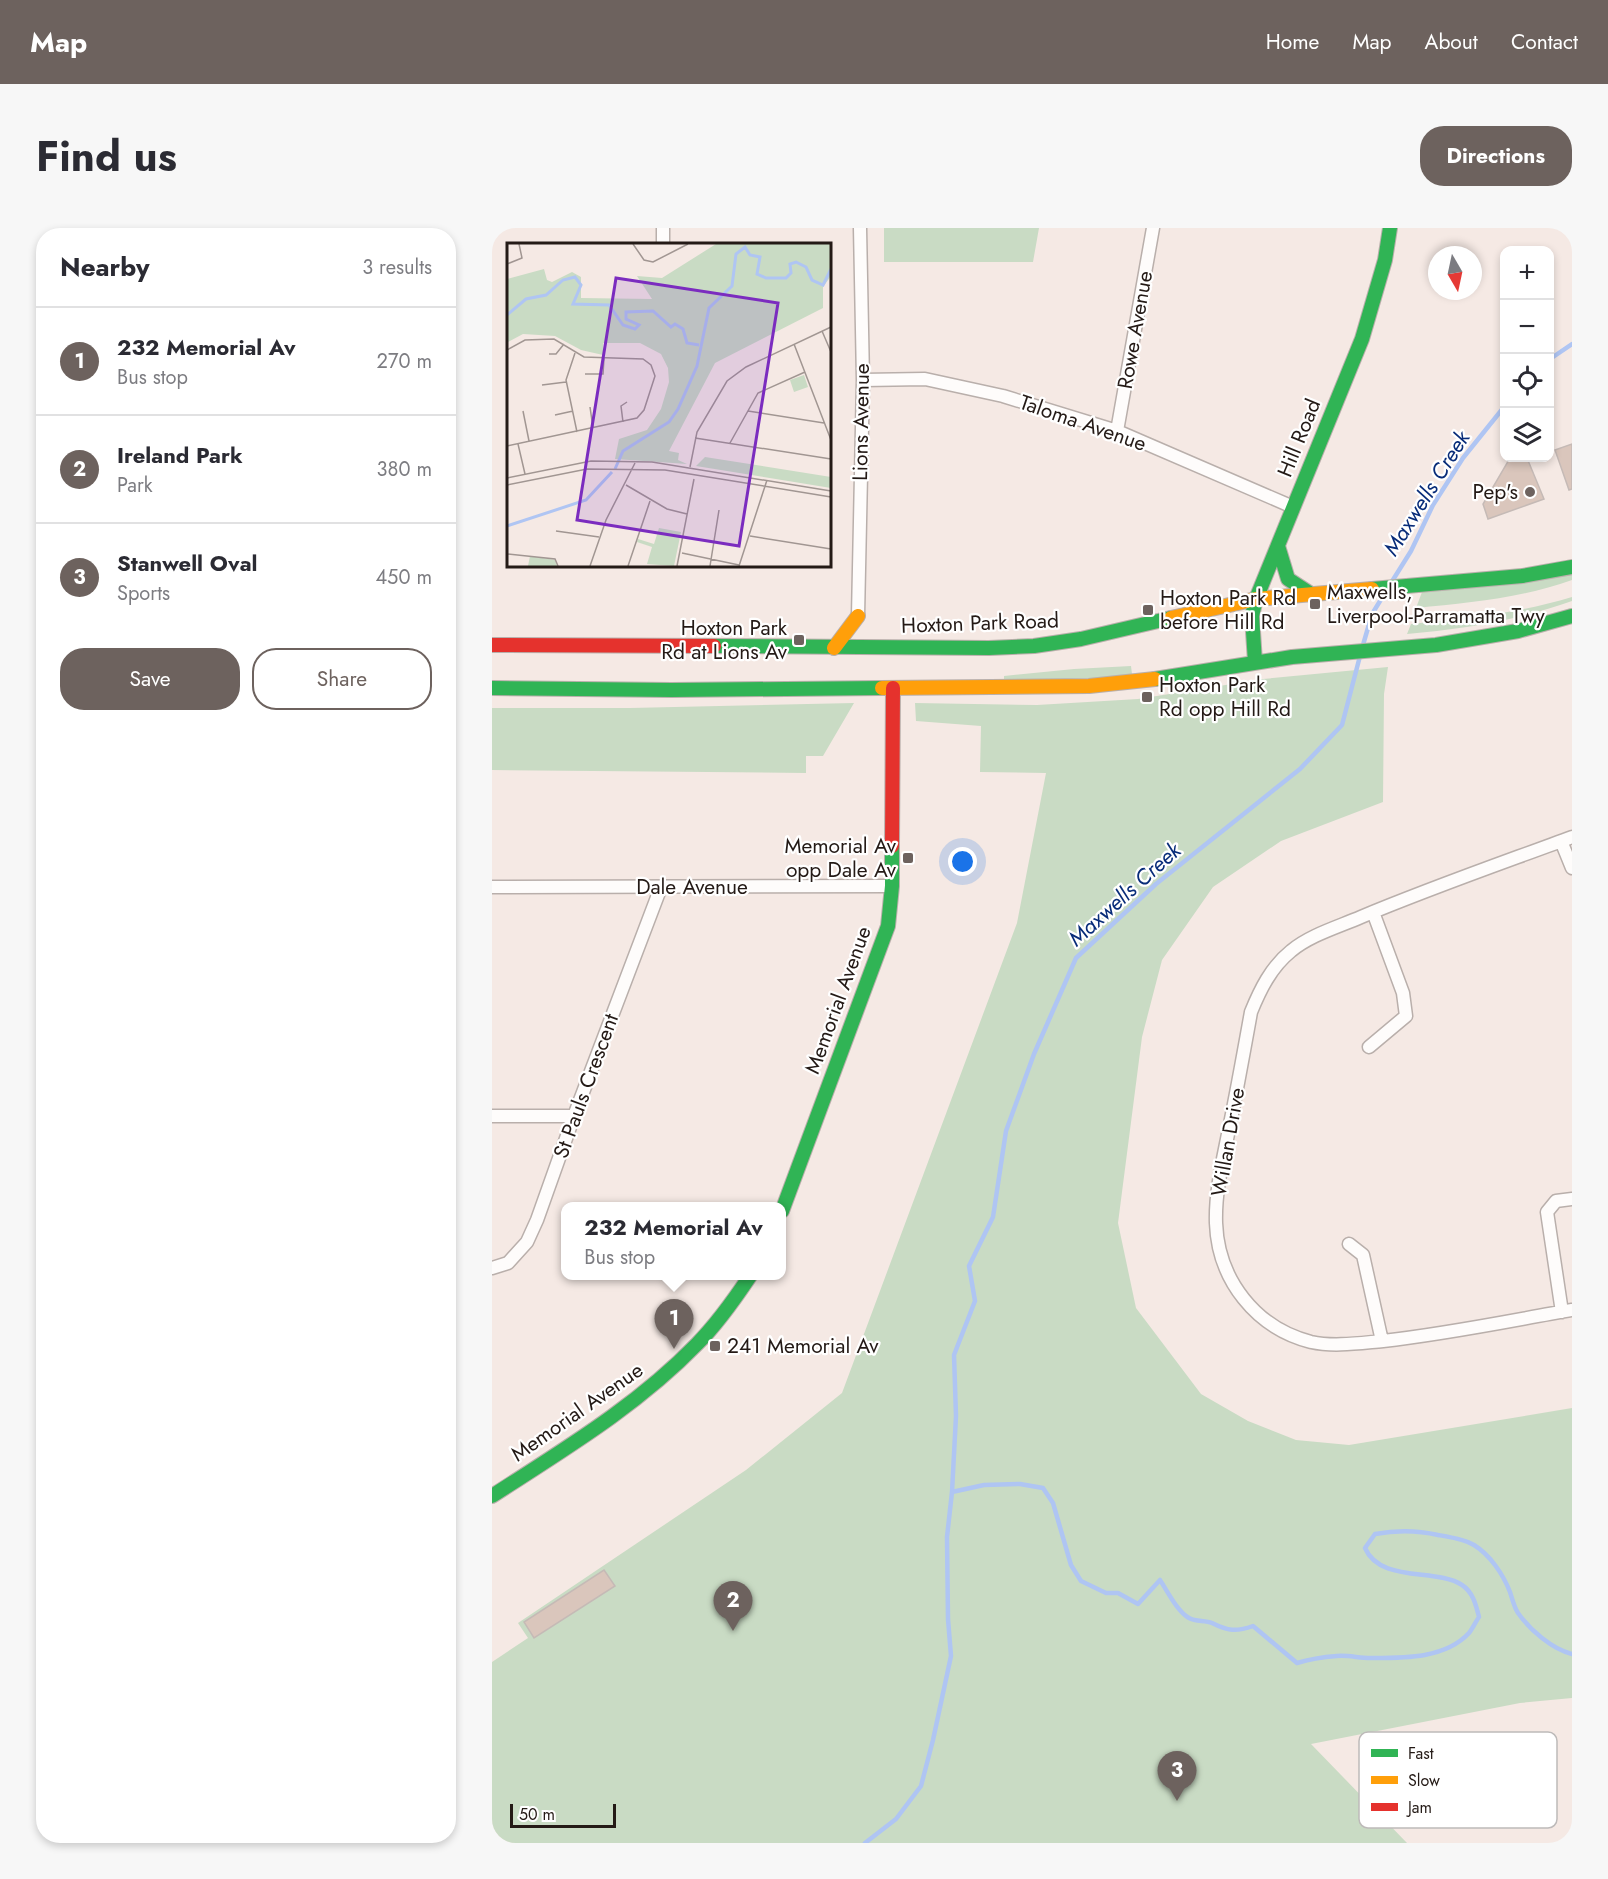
<!DOCTYPE html>
<html lang="en">
<head>
<meta charset="utf-8">
<style>
	:root { --surface:#fff; --page:#f7f7f7; --text:#2b2b33; --muted:#7c7c81; --line:#e1e1e2; --accent:#6d625e }
	body { margin:0; font-family:Jost,sans-serif; background:var(--page); color:var(--text) }
	.controls { position:absolute; right:18px; top:18px; display:grid; overflow:hidden; border-radius:12px; box-shadow:0 3px 9px #0003 }
	.controls button { width:54px; height:54px; display:grid; place-items:center; padding:0; border:0; border-bottom:2px solid var(--line); background:var(--surface); color:var(--text); font:30px sans-serif }
	.compass { position:absolute; left:936px; top:18px; width:54px; height:54px; border-radius:50%; background:var(--surface); box-shadow:0 3px 9px #0003; rotate:171deg }
	.scale { position:absolute; left:18px; bottom:15px; width:106px; box-sizing:border-box; padding-left:6px; border:3px solid #241a16; border-top:0; font-size:16px; line-height:21px; white-space:nowrap; color:#241a16; -webkit-text-stroke:4px #fff; paint-order:stroke }
	.you { position:absolute; left:471px; top:634px; width:21px; height:21px; margin:-15px; border:4px solid #fff; border-radius:50%; background:#1a73e8; box-shadow:0 0 0 9px #1a73e833 }
	.badge { display:grid; place-items:center; width:39px; height:39px; border-radius:50%; background:var(--accent); color:#fff; font-size:20px; font-weight:700 }
	.pin { position:absolute; translate:-50% -50px; filter:drop-shadow(0 2px 3px #0008) }
	.pin::after { content:''; position:absolute; top:32px; width:21px; height:18px; background:inherit; clip-path:polygon(0 0,100% 0,50% 100%) }
	.popup { position:absolute; left:69px; top:974px; width:225px; height:78px; box-sizing:border-box; display:grid; place-content:center; border-radius:12px; background:var(--surface); filter:drop-shadow(0 2px 4px #0005); font-size:20px; white-space:nowrap; color:var(--muted) }
	.popup b { font-size:22px; color:var(--text) }
	.popup::after { content:''; position:absolute; left:50%; top:100%; margin-left:-12px; border:12px solid transparent; border-top-color:var(--surface) }
	.list { margin:0; padding:0; list-style:none }
	h2 { display:flex; justify-content:space-between; align-items:center; height:78px; margin:0; padding:0 24px; font-size:26px }
	h2 small { font-size:20px; font-weight:400; color:var(--muted) }
	.list li { display:grid; grid-template-columns:39px 1fr auto; gap:18px; align-items:center; box-sizing:border-box; height:108px; padding:0 24px; border-top:2px solid var(--line) }
	.list b { display:block; font-size:22px; white-space:nowrap }
	.list p { margin:0; font-size:20px; white-space:nowrap; color:var(--muted) }
	.list em { font-size:20px; font-style:normal; color:var(--muted) }
	.actions { display:flex; gap:12px; padding:18px 24px }
	.actions a { flex:1; padding:14px 0; border:2px solid var(--accent); border-radius:24px; text-align:center; font-size:21px; color:var(--accent) }
	.actions .main { background:var(--accent); color:#fff }
	.icon { flex:none; width:33px; height:33px; fill:none; stroke:currentColor; stroke-width:2; stroke-linecap:round; stroke-linejoin:round }
	.map { position:relative; flex:none; width:1080px; height:1615px; overflow:hidden; border-radius:24px }
	header { display:flex; align-items:center; gap:36px; box-sizing:border-box; height:84px; padding:0 30px; background:var(--accent); color:#fff }
	header strong { font-size:28px }
	nav { display:flex; gap:33px; margin-inline-start:auto; font-size:21px }
	.intro { display:flex; align-items:center; justify-content:space-between; box-sizing:border-box; height:144px; padding:0 36px }
	h1 { margin:0; font-size:42px }
	.button { padding:15px 27px; border-radius:24px; background:var(--accent); color:#fff; font-size:21px; font-weight:700 }
	main { display:flex; gap:36px; padding:0 36px }
	aside { flex:1; background:var(--surface); border-radius:24px; box-shadow:0 3px 9px #0003 }
	.map>svg:first-child { display:block }
	.green { fill:#c9dbc4 }
	.lines { fill:none; stroke-linecap:round; stroke-linejoin:round }
	.stream { stroke:#afc5f3; stroke-width:4.5 }
	.building { fill:#dac6bc; stroke:#c5bab6; stroke-width:1.5 }
	.street-casing { stroke:#b9afab; stroke-width:15 }
	.fast-casing { stroke:#b9afab; stroke-width:16 }
	.slow-casing { stroke:#b9afab; stroke-width:16 }
	.jam-casing { stroke:#b9afab; stroke-width:16 }
	.street { stroke:#fefcfb; stroke-width:12 }
	.fast { stroke:#30b455; stroke-width:14 }
	.slow { stroke:#ff9f0a; stroke-width:14 }
	.jam { stroke:#e5322d; stroke-width:14 }
	.poi-dot { fill:#6d625e; stroke:#fff; stroke-width:2 }
	.labels { text-anchor:middle; stroke-width:4.5; stroke-linejoin:round; paint-order:stroke }
	.street-label { font-size:21px; fill:#241a16; stroke:#fff }
	.poi-label { font-size:21px; fill:#241a16; stroke:#fff; text-anchor:start }
	.water-label { font-size:22px; font-style:italic; fill:#082c79; stroke:#fff }
	.inset-river { fill:none; stroke:#afc5f3; stroke-width:3 }
	.inset-road { fill:none; stroke:#a19692; stroke-width:1.5 }
	.view { fill:#7b2cbf; fill-opacity:0.15; stroke:#7b2cbf; stroke-width:3 }
	.inset-edge { fill:none; stroke:#241a16; stroke-width:3 }
	.key { fill:#fff; stroke:#bdbab9; stroke-width:1.5 }
	.key-label { font-size:16px; fill:#241a16 }
</style>
</head>
<body>
<header>
<strong>Map</strong>
<nav><a>Home</a><a>Map</a><a>About</a><a>Contact</a></nav>
</header>
<div class="intro"><h1>Find us</h1><a class="button">Directions</a></div>
<main>
<aside>
<h2>Nearby<small>3 results</small></h2>
<ul class="list">
<li><span class="badge">1</span><div><b>232 Memorial Av</b><p>Bus stop</p></div><em>270 m</em></li>
<li><span class="badge">2</span><div><b>Ireland Park</b><p>Park</p></div><em>380 m</em></li>
<li><span class="badge">3</span><div><b>Stanwell Oval</b><p>Sports</p></div><em>450 m</em></li>
</ul>
<div class="actions"><a class="main">Save</a><a>Share</a></div>
</aside>
<div class="map">
<svg width="1080" height="1615" viewBox="0 0 1080 1615">
	<rect width="100%" height="100%" fill="#f5e9e4"/>
	<path class="green" d="M392 0H547L541 34H392Z
		M1080 346V352C1030 370 977 375 924 380L930 364Z
		M1080 369V373C1027 392 971 401 915 406L919 396C974 391 1027 385 1080 369Z
		M639 438 640 446 610 450 512 453V448L582 441Z
		M896 439 892 466 891 574 789 613 721 659 670 732 650 809 626 995 644 1080 709 1166 756 1193 804 1212 857 1217 1080 1180V1470L1028 1475 819 1516 915 1615H0V1434L36 1410 26 1395 254 1242 350 1165 525 695 554 545 488 544 489 498 424 493 423 475 545 477 646 471 771 451Z
		M362 475 331 528H314V545L0 542V480H138Z"/>
	<g class="lines">
		<path class="stream" d="M1058 131 1080 116
			M899 355 919 323 941 277 971 230 1012 179
			M871 417 880 386 893 365
			M460 1264 492 1257 528 1256 551 1260 561 1275 579 1337 589 1353 614 1365H626L646 1376 668 1352C676 1364 685 1383 697 1390 704 1394 713 1392 720 1395 736 1403 744 1404 761 1398L805 1435C818 1431 832 1429 845 1428 856 1427 867 1430 878 1430 911 1430 953 1431 977 1405 981 1400 984 1393 987 1389 984 1377 981 1364 970 1357 944 1340 888 1355 873 1320L883 1306C905 1302 924 1302 946 1307 958 1309 972 1311 982 1317 998 1327 1011 1346 1018 1364 1020 1370 1022 1379 1026 1385 1038 1402 1060 1421 1080 1426
			M373 1615 404 1591 429 1558 441 1512 459 1428 456 1391 455 1309 460 1264 464 1188 462 1127 483 1073 477 1038 501 989 514 903 542 826 584 730 664 656 808 541 850 497 868 428"/>
	</g>
	<path class="building" d="M1080 216V261L1077 262 1063 222Z
		M1018 230H1035L1052 271 996 291 991 276Z
		M112 1342 123 1358 42 1410 32 1394Z"/>
	<g class="lines">
		<g class="street-casing">
			<path id="street" d="M171 16V0
				M371 152 433 151 511 168 625 203 801 279
				M625 203 661 0
				M366 388 371 152 368 0
				M1080 609C1010 635 938 660 869 689 846 699 818 707 799 723 779 739 768 762 759 784 752 823 745 862 737 901 731 932 723 963 724 995 726 1052 764 1100 819 1114 842 1119 868 1115 891 1113 955 1106 1017 1093 1080 1082
				M1069 613 1080 640
				M0 659 400 658
				M877 819 914 788 911 765 881 684
				M0 888H82
				M857 1016 871 1027 890 1113
				M0 1040 16 1035 35 1014 45 992 82 888 169 659
				M1070 1084 1055 984 1064 973 1080 971"/>
		</g>
		<g class="fast-casing">
			<path id="fast" d="M786 318 796 351 819 366
				M880 361 1030 348 1080 339
				M222 418 497 420 542 418 589 411 679 390
				M763 434 760 388 764 371 870 111 893 32 898 0
				M663 451 800 429 944 417 1026 403 1080 388
				M0 460 180 462 390 460
				M290 983 396 698 400 658V618
				M0 1268C71 1222 145 1178 205 1116 225 1096 242 1072 258 1048"/>
		</g>
		<g class="slow-casing">
			<path id="slow" d="M679 390 764 371 880 361
				M342 420 366 388
				M390 460 597 458 663 451"/>
		</g>
		<g class="jam-casing">
			<path id="jam" d="M0 417 222 418
				M400 618 401 460"/>
		</g>
		<use href="#street" class="street"/>
		<use href="#fast" class="fast"/>
		<use href="#slow" class="slow"/>
		<use href="#jam" class="jam"/>
	</g>
	<g class="poi-dot">
		<circle cx="1038" cy="264" r="6"/>
		<rect x="817" y="370" width="12" height="12" rx="3"/>
		<rect x="650" y="376" width="12" height="12" rx="3"/>
		<rect x="301" y="406" width="12" height="12" rx="3"/>
		<rect x="649" y="463" width="12" height="12" rx="3"/>
		<rect x="410" y="624" width="12" height="12" rx="3"/>
		<rect x="217" y="1112" width="12" height="12" rx="3"/>
	</g>
	<g class="labels">
		<g class="street-label">
			<text transform="translate(643 102) rotate(-80)" y="7">Rowe Avenue</text>
			<text transform="translate(369 194) rotate(-89)" y="7">Lions Avenue</text>
			<text transform="translate(591 195) rotate(19)" y="7">Taloma Avenue</text>
			<text transform="translate(807 210) rotate(-68)" y="7">Hill Road</text>
			<text transform="translate(488 395) rotate(-2)" y="7">Hoxton Park Road</text>
			<text x="200" y="666">Dale Avenue</text>
			<text transform="translate(346 772) rotate(-70)" y="7">Memorial Avenue</text>
			<text transform="translate(94 858) rotate(-70)" y="7">St Pauls Crescent</text>
			<text transform="translate(736 914) rotate(-80)" y="7">Willan Drive</text>
			<text transform="translate(85 1184) rotate(-35)" y="7">Memorial Avenue</text>
		</g>
		<g class="poi-label">
			<text x="1026" y="271" text-anchor="end">Pep's</text>
			<text x="835" y="371">Maxwells,<tspan x="835" dy="24">Liverpool-Parramatta Twy</tspan></text>
			<text x="668" y="377">Hoxton Park Rd<tspan x="668" dy="24">before Hill Rd</tspan></text>
			<text x="295" y="407" text-anchor="end">Hoxton Park<tspan x="295" dy="24">Rd at Lions Av</tspan></text>
			<text x="667" y="464">Hoxton Park<tspan x="667" dy="24">Rd opp Hill Rd</tspan></text>
			<text x="404" y="625" text-anchor="end">Memorial Av<tspan x="404" dy="24">opp Dale Av</tspan></text>
			<text x="235" y="1125">241 Memorial Av</text>
		</g>
		<g class="water-label">
			<text transform="translate(934 265) rotate(-58)" y="8">Maxwells Creek</text>
			<text transform="translate(632 666) rotate(-42)" y="8">Maxwells Creek</text>
		</g>
	</g>
	<g transform="translate(15 15)">
		<rect width="324" height="324" fill="#f5e9e4"/>
		<path d="M209 1H324V33L316 44V65L208 120 162 208 172 210 171 217 180 221 108 216 112 196 140 187 154 166 162 139 161 125 154 111 133 100H96V112L74 107 48 93 16 91 1 99 0 36 37 26 40 37 45 39 65 29 74 34V55L145 56 130 33 155 35ZM297 132 301 144 287 149 283 137ZM198 214 324 234V245L189 223ZM152 285 174 289 167 323 140 321 145 304 130 299 131 296 147 301ZM23 313 48 317 50 323H21Z" fill="#c9dbc4"/>
		<path class="inset-river" d="M0 72 19 56 39 52 56 37 68 34 74 42 66 61 102 62 116 82 128 86 132 82 119 76V69L146 68 164 84 168 81 176 86 180 100 192 102M108 226 116 208 162 179 171 166 190 123 202 65 225 43 229 11 238 4 243 12 253 14 250 31 259 35H279L284 30 283 21 289 19 299 24 305 37 316 42 324 26M0 283 79 257 105 229"/>
		<path class="inset-road" d="M126 1 137 17 146 19 181 1M0 21 15 15 12 1M315 88 324 109M287 101 324 197M0 107 18 97 47 96 77 114 136 116 144 122 148 133 137 167 130 175 0 203M68 110 59 137 70 189M42 111H49L57 101M78 131H96L97 115M35 142 59 139M83 164 86 185M16 168 22 198M241 168 317 180M48 172 66 168M116 179 114 163 120 159M188 195 324 216M223 200 251 150 298 129M11 201 18 231M183 224 190 189 220 138 239 124 324 84M0 235 84 218 145 219 324 248M0 242 80 226 158 227 324 254M119 242 160 266 180 271M49 288 92 294M243 293 324 306M175 310 232 322M0 311 48 316 51 323M83 323 99 277 128 220M121 323 143 258M170 323 187 236M203 323 212 267M232 323 260 237"/>
		<path class="view" d="M109 35 271 60 232 303 70 277Z"/>
		<rect width="324" height="324" class="inset-edge"/>
	</g>
	<rect x="867" y="1504" width="198" height="96" rx="9" class="key"/>
	<rect x="879" y="1521" width="27" height="8" fill="#30b455"/>
	<rect x="879" y="1548" width="27" height="8" fill="#ff9f0a"/>
	<rect x="879" y="1575" width="27" height="8" fill="#e5322d"/>
	<g class="key-label">
		<text x="916" y="1531">Fast</text>
		<text x="916" y="1558">Slow</text>
		<text x="916" y="1585">Jam</text>
	</g>
</svg>
<div class="controls">
<button>+</button>
<button>−</button>
<button><svg class="icon" aria-label="locate" viewBox="0 0 24 24"><circle cx="12" cy="12" r="6"/><path d="M12 2v4M12 18v4M2 12h4M18 12h4"/></svg></button>
<button><svg class="icon" aria-label="layers" viewBox="0 0 24 24"><path d="M12 4l9 5-9 5-9-5zM3 14l9 5 9-5"/></svg></button>
</div>
<svg class="compass" viewBox="-18 -18 36 36"><path d="M0-13l5 13h-10z" fill="#e53935"/><path d="M0 13l5-13h-10z" fill="#7c7c81"/></svg>
<div class="scale">50 m</div>
<div class="you"></div>
<div class="pin badge" style="left:182px;top:1121px">1</div>
<div class="popup"><b>232 Memorial Av</b>Bus stop</div>
<div class="pin badge" style="left:241px;top:1403px">2</div>
<div class="pin badge" style="left:685px;top:1573px">3</div>
</div>
</main>
</body>
</html>
